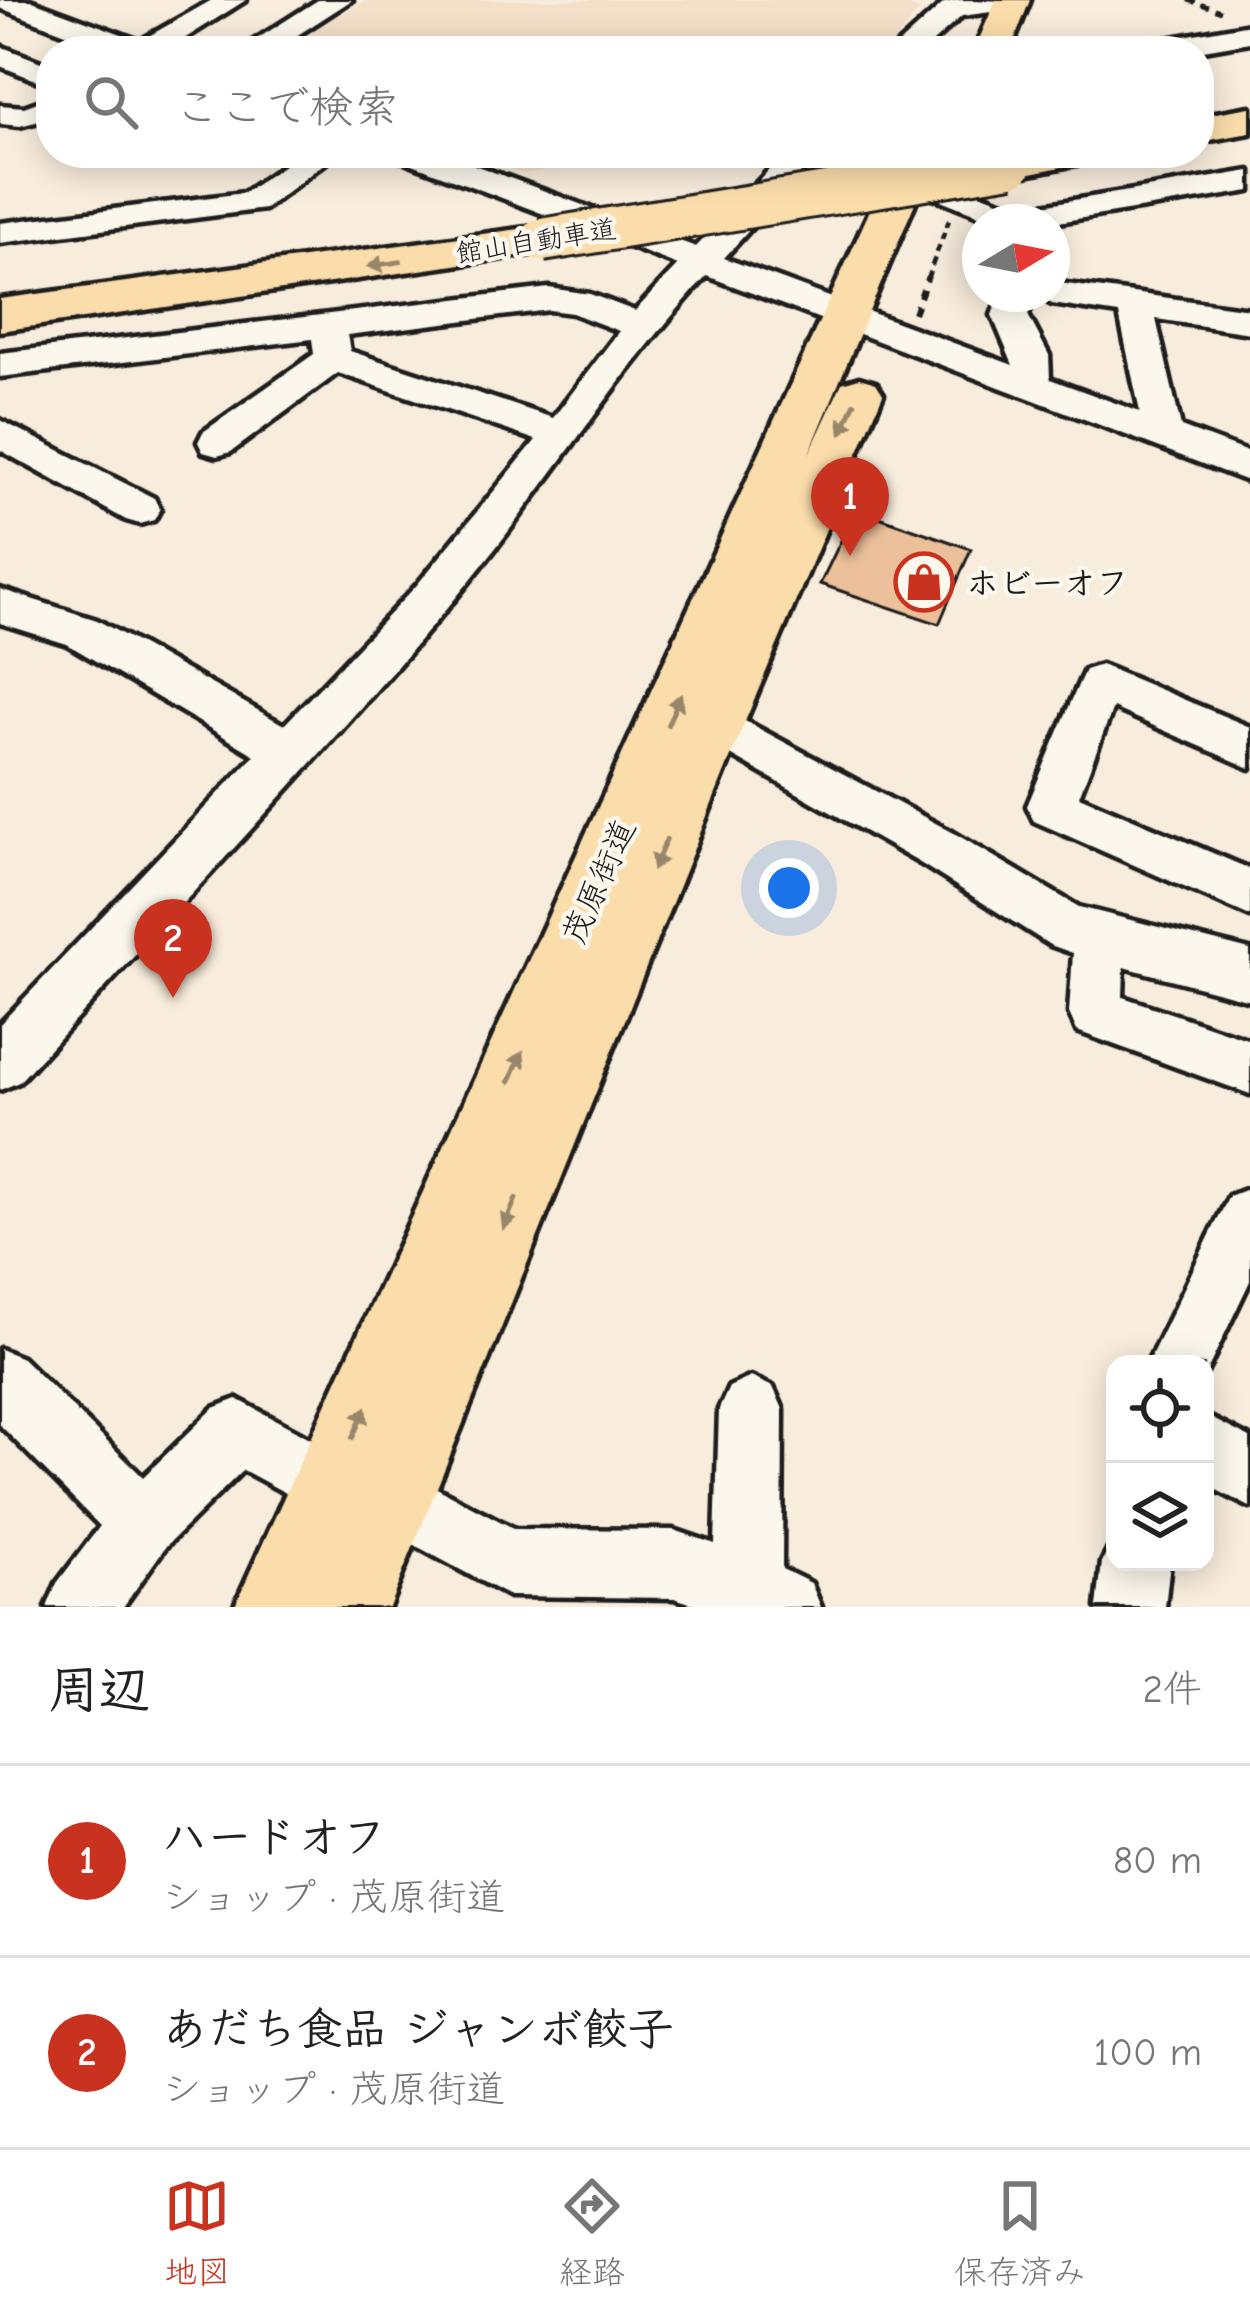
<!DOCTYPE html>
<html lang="ja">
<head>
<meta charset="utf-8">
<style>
	:root { --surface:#fff; --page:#f2f2f2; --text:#222; --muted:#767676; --line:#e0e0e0; --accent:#c8321e }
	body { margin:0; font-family:"Comic Neue","Klee One",sans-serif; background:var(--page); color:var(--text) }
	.controls { position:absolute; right:36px; bottom:36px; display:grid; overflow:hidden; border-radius:24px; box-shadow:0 6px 30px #0003 }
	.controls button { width:108px; height:108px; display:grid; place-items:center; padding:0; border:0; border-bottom:3px solid var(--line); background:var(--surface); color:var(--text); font:60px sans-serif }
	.compass { position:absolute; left:962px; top:204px; width:108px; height:108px; border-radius:50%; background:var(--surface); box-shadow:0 6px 30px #0003; rotate:80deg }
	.you { position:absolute; left:789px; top:888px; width:42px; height:42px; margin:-30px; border:9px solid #fff; border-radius:50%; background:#1a73e8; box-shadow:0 0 0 18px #1a73e833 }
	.badge { display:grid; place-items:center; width:78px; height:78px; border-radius:50%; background:var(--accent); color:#fff; font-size:39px; font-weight:700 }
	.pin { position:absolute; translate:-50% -99px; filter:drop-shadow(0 3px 6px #0008) }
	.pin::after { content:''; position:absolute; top:63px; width:42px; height:36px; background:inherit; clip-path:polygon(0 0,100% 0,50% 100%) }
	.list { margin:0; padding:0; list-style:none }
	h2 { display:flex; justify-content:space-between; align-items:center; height:156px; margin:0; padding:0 48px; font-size:51px }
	h2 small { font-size:39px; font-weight:400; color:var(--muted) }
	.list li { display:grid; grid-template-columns:78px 1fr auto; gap:36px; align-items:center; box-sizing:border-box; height:192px; padding:0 48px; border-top:3px solid var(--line) }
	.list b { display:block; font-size:45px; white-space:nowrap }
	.list p { margin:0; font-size:39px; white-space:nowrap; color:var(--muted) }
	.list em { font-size:39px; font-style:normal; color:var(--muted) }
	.icon { flex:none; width:66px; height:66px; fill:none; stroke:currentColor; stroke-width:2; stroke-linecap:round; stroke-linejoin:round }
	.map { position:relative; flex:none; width:1250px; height:1607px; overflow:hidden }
	.search { position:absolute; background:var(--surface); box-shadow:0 6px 30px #0003; left:36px; right:36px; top:36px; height:132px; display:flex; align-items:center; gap:30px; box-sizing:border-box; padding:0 42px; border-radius:48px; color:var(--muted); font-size:45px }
	.sheet { height:540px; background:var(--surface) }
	nav { display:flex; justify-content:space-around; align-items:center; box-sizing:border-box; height:168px; border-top:3px solid var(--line); background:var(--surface); font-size:33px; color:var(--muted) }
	nav a { display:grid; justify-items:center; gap:6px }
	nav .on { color:var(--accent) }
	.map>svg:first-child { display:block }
	.built { fill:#f4dfc8 }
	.building { fill:#ecc09b; stroke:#1c1c1c; stroke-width:3 }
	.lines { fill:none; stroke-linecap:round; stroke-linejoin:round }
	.minor-casing { stroke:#1c1c1c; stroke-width:9 }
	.major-casing { stroke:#1c1c1c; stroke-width:9 }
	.highway-casing { stroke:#1c1c1c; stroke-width:9 }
	.path-far1 { stroke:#1c1c1c; stroke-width:4.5; stroke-dasharray:8 6; stroke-linecap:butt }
	.path { stroke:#1c1c1c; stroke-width:6; stroke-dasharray:9 8; stroke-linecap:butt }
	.minor { fill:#fbf7ec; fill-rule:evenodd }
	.major { fill:#fbddab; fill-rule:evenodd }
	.highway { fill:#fbddab; fill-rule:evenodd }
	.highway-bridge-casing { stroke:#1c1c1c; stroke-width:48; stroke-linecap:butt }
	.highway-bridge { stroke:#fbddab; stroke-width:42 }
	.oneway { fill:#97866b }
	.labels { text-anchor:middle; stroke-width:9; stroke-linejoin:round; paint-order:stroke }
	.far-street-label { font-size:27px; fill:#1c1c1c; stroke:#fbf7ec }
	.poi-label { font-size:33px; font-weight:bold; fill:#1c1c1c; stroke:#fbf7ec; text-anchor:start }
	.street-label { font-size:33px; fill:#1c1c1c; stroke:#fbf7ec }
</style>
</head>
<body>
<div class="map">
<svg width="1250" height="1607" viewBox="0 0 1250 1607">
	<rect width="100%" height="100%" fill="#f8ecdc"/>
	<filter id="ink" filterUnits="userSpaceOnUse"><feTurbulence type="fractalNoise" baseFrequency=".00833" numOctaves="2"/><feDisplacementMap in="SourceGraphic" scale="24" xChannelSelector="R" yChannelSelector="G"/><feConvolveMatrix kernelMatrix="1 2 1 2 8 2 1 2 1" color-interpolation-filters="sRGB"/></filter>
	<g filter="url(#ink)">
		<path class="built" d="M368 0H891L920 10 886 51H270Z
			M468 153H644L524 174Z"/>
		<path class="building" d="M856 509 971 549 939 624 820 584Z"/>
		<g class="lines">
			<g class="minor-casing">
				<path id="minor" d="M0 0H30L140 41 212 0H246L165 51H113L0 8Z
					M318 0H352L273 51H238Z
					M958 0 1027 1 1013 9 962 16 923 51H891L944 3Z
					M1250 24V42L1198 51H1135L1150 42Z
					M0 46 51 66V86L0 66Z
					M51 97V118L20 126 0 124V105L24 107Z
					M301 153H338L265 209 0 243V223L244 193Z
					M397 153H442L696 247 785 153H819L724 258 1013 365 992 315 1000 294H1052V282L1250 309V333L1156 319 1181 427 1250 453V482L707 276C612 379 539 500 448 607 311 769 162 924 19 1082L0 1090V1024L255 755 67 644 0 623V589L97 620 284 725 416 586 536 440 338 373 231 452 217 456 203 452 198 442 203 432 314 354 312 339 0 377V353L549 288 590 294 635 311 678 265 402 160ZM1035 294 1052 304 1119 314 1140 412 1050 379 1049 355 1028 315ZM549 310 572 313 619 331 553 418 350 351 347 335Z
					M1250 171V191L1052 223 996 222 928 195 923 188 939 178 1012 205H1043Z
					M0 420 154 498 160 509 154 520 140 524 126 520 0 450Z
					M1101 665 1250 727V768L1113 708 1079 796 1250 869V916L1034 821 1027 806 1079 683 1085 670Z
					M715 705 954 833 1079 907 1250 950V1000L1124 967 1123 997 1250 1040V1094L1077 1031 1069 1013 1073 953 1050 945 920 863 699 737 692 724 699 711Z
					M1250 1188V1281L1205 1375V1364H1147L1229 1196Z
					M0 1349 22 1358 143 1477 214 1408 237 1399 355 1462 364 1483 368 1474 391 1464 515 1529 674 1530 715 1544 719 1409 729 1387 751 1377 773 1387 783 1409 782 1569 811 1583 821 1607H703L674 1598 509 1596 368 1520 359 1499 355 1508 332 1518 243 1470 166 1546 123 1607H47L57 1583 100 1526 0 1425Z
					M1205 1415 1250 1438V1507L1205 1484Z
					M1115 1537V1562H1170L1165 1607H1097L1102 1562Z"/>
			</g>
			<g class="major-casing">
				<path id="major" d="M996 0H1030L1010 51H974Z
					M896 153H936L808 456 842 383 859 378 876 383 883 394 744 724 389 1607H234Z"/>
			</g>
			<g class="highway-casing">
				<path id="highway" d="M1250 107V133L1199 142V116Z
					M1002 153H1093L1086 162 1011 177 995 173 989 164Z
					M542 226 558 230 565 240 558 250 0 331V299Z"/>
			</g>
			<path class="path-far1" d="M1188 0 1221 11
				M927 279 949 220"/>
			<path class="path" d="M914 313 928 276"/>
			<use href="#minor" class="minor"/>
			<use href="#major" class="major"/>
			<use href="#highway" class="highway"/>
			<g class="highway-bridge-casing">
				<path id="highway-bridge" d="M542 240 1011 164"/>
			</g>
			<use href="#highway-bridge" class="highway-bridge"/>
		</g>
		<defs><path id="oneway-solid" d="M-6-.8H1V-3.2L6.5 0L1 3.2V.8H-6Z" transform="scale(3)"/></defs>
		<g class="oneway">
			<use href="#oneway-solid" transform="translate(385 264) rotate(172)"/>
			<use href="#oneway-solid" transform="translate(848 418) rotate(114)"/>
			<use href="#oneway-solid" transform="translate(674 710) rotate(-66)"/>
			<use href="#oneway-solid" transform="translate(660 854) rotate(113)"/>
			<use href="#oneway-solid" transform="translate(516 1067) rotate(-66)"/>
			<use href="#oneway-solid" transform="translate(510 1213) rotate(113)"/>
			<use href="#oneway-solid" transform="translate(359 1423) rotate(-66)"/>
		</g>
	</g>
	<defs>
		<g id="shop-ring" transform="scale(3)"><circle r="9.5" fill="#fbf7ec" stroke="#c8321e" stroke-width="1.5"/><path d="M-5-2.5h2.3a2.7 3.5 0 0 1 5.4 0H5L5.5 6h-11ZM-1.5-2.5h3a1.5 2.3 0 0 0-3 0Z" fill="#c8321e"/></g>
	</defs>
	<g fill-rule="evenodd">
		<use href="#shop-ring" x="924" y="582"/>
	</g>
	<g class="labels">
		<g class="far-street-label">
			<text transform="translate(536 241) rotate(-9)" y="9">館山自動車道</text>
		</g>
		<g class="poi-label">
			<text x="966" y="594">ホビーオフ</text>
		</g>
		<g class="street-label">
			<text transform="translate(598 881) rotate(-66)" y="12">茂原街道</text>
		</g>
	</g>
</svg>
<div class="controls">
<button><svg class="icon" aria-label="locate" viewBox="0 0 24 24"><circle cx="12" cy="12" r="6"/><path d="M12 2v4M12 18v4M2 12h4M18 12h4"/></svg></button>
<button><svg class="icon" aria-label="layers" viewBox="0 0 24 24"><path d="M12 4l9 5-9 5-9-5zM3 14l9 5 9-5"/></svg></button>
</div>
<svg class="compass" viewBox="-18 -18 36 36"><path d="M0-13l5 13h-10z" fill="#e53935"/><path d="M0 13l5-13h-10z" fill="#767676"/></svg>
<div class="you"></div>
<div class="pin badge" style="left:850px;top:556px">1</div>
<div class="pin badge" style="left:173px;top:998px">2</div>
<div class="search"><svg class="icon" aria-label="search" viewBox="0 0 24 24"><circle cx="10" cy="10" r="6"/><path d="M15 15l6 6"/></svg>ここで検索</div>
</div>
<section class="sheet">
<h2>周辺<small>2件</small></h2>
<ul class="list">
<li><span class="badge">1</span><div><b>ハードオフ</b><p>ショップ · 茂原街道</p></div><em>80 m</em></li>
<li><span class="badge">2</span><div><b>あだち食品 ジャンボ餃子</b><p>ショップ · 茂原街道</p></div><em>100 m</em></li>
</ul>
</section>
<nav>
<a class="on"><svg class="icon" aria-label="map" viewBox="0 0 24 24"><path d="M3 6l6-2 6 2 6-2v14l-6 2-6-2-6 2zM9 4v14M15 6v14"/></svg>地図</a>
<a><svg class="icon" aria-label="directions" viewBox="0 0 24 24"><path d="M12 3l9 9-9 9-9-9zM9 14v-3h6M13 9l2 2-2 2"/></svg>経路</a>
<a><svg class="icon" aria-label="saved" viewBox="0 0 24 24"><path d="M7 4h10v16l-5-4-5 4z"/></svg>保存済み</a>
</nav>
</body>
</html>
